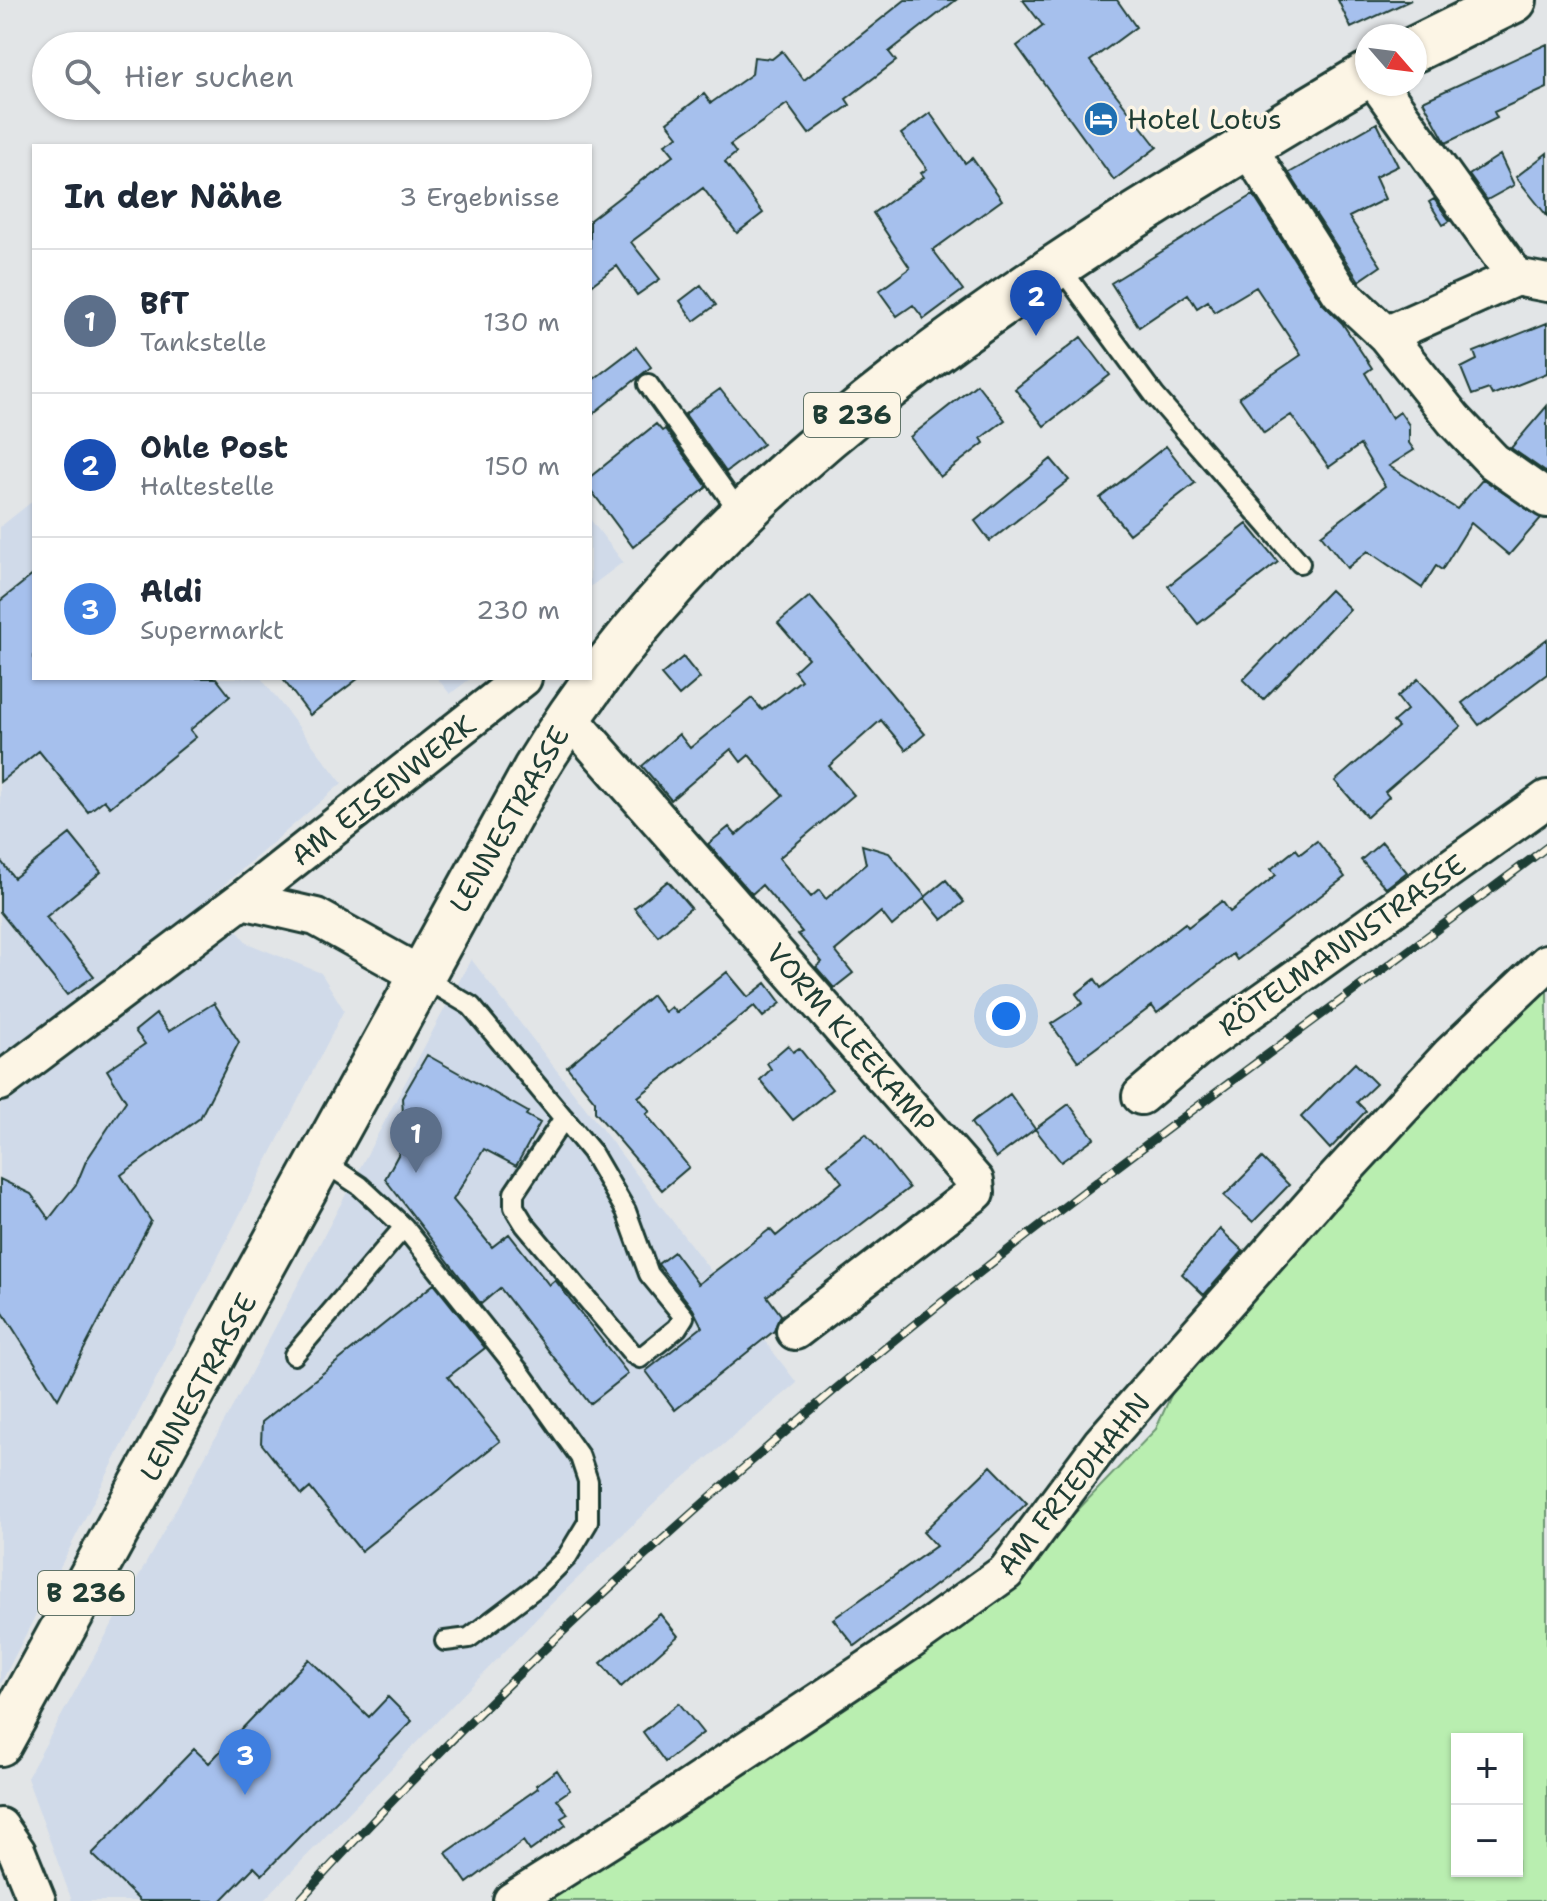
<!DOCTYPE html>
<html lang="de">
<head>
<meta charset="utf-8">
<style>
	:root { --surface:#fff; --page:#f6f6f7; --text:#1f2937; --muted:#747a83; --line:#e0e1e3; --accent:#1f6fb2 }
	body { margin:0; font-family:"Shantell Sans",sans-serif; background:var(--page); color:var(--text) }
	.controls { position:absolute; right:24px; bottom:24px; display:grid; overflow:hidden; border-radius:0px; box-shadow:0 2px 6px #0004 }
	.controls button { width:72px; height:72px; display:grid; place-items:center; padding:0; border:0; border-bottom:2px solid var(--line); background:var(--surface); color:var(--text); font:40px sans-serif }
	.compass { position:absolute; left:1355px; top:24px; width:72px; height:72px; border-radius:50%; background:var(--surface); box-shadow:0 2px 6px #0004; rotate:118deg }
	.you { position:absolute; left:1006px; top:1016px; width:28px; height:28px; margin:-20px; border:6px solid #fff; border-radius:50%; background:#1a73e8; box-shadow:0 0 0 12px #1a73e833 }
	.badge { display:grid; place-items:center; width:52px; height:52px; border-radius:50%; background:var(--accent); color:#fff; font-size:26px; font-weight:700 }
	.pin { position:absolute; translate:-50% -66px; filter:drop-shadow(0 2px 4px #0008) }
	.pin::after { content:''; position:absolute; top:42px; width:28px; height:24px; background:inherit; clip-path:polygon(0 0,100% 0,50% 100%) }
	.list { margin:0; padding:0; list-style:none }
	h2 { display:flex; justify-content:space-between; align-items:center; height:104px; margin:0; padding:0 32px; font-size:34px }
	h2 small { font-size:26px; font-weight:400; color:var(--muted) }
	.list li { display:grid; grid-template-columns:52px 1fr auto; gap:24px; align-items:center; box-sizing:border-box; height:144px; padding:0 32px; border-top:2px solid var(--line) }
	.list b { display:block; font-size:30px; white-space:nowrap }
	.list p { margin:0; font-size:26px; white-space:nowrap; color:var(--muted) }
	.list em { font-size:26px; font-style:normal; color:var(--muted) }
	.icon { flex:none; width:44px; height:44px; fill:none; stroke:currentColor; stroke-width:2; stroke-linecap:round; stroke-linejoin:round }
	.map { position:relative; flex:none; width:1547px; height:1901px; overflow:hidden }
	.search { position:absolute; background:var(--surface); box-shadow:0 2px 6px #0004; left:32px; top:32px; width:560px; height:88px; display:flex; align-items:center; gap:20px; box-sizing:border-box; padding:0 28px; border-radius:44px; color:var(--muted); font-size:30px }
	.panel { position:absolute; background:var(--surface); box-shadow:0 2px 6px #0004; left:32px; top:144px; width:560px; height:536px; border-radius:0px }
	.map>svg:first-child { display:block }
	.built { fill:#d0dae9 }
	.green { fill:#b9eeb0; stroke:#6c9672; stroke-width:2; fill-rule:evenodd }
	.building { fill:#a6c0ed; stroke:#1f3d34; stroke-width:2 }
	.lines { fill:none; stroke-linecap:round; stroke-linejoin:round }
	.service-casing { stroke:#1f3d34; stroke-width:24 }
	.minor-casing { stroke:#1f3d34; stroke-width:42 }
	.primary-casing { stroke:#1f3d34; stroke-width:50 }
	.service { stroke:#fcf5e5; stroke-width:18 }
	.minor { stroke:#fcf5e5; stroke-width:36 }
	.primary { stroke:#fcf5e5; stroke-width:44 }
	.rail-casing { stroke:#1f3d34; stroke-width:9 }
	.rail { stroke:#fcf5e5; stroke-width:6; stroke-dasharray:18; stroke-linecap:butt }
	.labels { text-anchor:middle; stroke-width:7; stroke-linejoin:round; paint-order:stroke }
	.shield { fill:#fcf5e5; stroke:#617469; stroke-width:2 }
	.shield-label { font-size:26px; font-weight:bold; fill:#1f3d34 }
	.poi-label { font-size:28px; fill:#1f3d34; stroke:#fcf5e5; text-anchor:start }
	.street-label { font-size:28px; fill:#1f3d34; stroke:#fcf5e5 }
</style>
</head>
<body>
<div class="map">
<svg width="1547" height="1901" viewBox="0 0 1547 1901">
	<rect width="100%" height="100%" fill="#e2e5e7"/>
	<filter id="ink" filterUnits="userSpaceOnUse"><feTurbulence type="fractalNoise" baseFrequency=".0125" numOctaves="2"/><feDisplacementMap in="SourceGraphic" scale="16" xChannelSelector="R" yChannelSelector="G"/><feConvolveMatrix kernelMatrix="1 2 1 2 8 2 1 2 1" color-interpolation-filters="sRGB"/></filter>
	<g filter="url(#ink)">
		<path class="built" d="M34 500V678H261L342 783 211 896 247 943 321 973 344 1010 0 1685V527Z
			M590 519 623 562 590 587Z
			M437 678H471L450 694Z
			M471 959 797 1383 662 1496 541 1614 263 1901H72L27 1778 244 1386Z"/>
		<path class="green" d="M1547 979V1901H541L767 1761 1017 1573 1156 1429 1180 1375ZM1457 1739H1517V1871H1457Z"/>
		<path class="building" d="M905 0H956L889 52 896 61 846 99 850 105 809 134 787 104 730 145 736 153 725 162 763 213 737 233 703 188 631 242 660 279 637 295 617 266 590 286V220L674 155 665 144 678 136 667 122 704 94 711 103 752 74 754 57 772 59 782 51 804 80Z
			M1023 0H1117L1136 27 1090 61 1157 147 1114 180 1017 46 1043 26Z
			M1338 0H1411L1351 28Z
			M1547 44V88L1494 112 1497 118 1446 143 1423 101Z
			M930 113 965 163 972 158 1002 200 933 250 963 290 924 319 913 305 897 316 879 291 910 268 873 213 924 177 921 173 927 169 901 134Z
			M1377 123 1398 166 1375 177 1385 199 1349 217 1381 266 1359 281 1289 173Z
			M1547 153V216L1516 177Z
			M1500 155 1514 185 1487 200 1469 175Z
			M1253 195 1322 303 1342 323 1372 368 1365 373 1392 418 1400 412 1409 425V443L1414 450 1389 466 1457 509 1483 479 1541 518 1509 555 1471 523 1442 570 1436 566 1422 588 1368 551 1347 568 1321 535 1385 486 1360 445 1329 467 1291 415 1264 433 1239 397 1301 355 1256 287 1214 312 1208 301 1197 308 1188 294 1139 327 1111 283Z
			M1434 199 1450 221 1443 225 1429 202Z
			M701 285 716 305 694 321 680 301Z
			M1547 323V373L1492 395 1489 389 1472 395 1461 368 1477 360 1474 352Z
			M1081 337 1110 375 1044 426 1015 389Z
			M636 347 651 367 590 416V382Z
			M977 384 1005 420 981 438 984 443 940 477 910 437Z
			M720 389 763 444 726 472 685 414Z
			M1547 406V473L1511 448Z
			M656 424 662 431 665 429 707 487 633 547 590 489V477Z
			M1166 446 1195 483 1129 534 1100 498Z
			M1051 459 1069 480 990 541 975 521Z
			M1247 524 1278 562 1198 624 1168 586Z
			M34 574V678H216L230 696 190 730 196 737 110 807 104 800 88 812 39 751 0 782V601Z
			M1330 590 1350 609 1263 700 1243 680Z
			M810 596 925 734 906 750 881 720 829 766 854 795 779 858 811 897 819 890 826 899 866 864 862 845 889 853 926 897 892 926 881 912 835 951 853 973 834 988 816 967 822 962 798 934 802 932 762 885 752 894 708 844 729 827 736 835 783 795 749 755 741 762 731 749 671 800 642 766 679 734 690 748 752 698 762 710 801 680 794 671 808 658 778 623Z
			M1547 639V674L1479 725 1462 703Z
			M683 657 700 678 679 696 661 675Z
			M282 678H359L310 715Z
			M1418 679 1461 726 1385 792 1389 797 1367 817 1335 781 1398 727 1393 722 1407 710 1397 697Z
			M70 834 101 872 46 917 94 976 67 995 0 912V860L14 878Z
			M1317 841 1345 877 1237 960 1233 954 1157 1013 1152 1006 1078 1061 1051 1024 1083 1003 1076 994 1095 979 1101 988 1185 923 1188 927 1222 901 1230 912 1276 875 1271 869 1296 849 1300 854Z
			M1382 842 1407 872 1386 888 1361 860Z
			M946 880 964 902 942 920 924 898Z
			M668 881 691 908 658 936 634 908Z
			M727 972 748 997 766 983 781 1003 763 1017 754 1006 638 1097 650 1111 646 1114 689 1167 662 1190 595 1112V1101L567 1067 652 995 665 1012 671 1007 676 1013Z
			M214 1003 239 1042 200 1118 121 1175 151 1221 58 1399 0 1308V1179L31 1194 49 1219 77 1183 86 1161 126 1101 107 1070 145 1044 135 1031 156 1014 169 1031Z
			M788 1045 793 1052 799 1048 832 1089 793 1120 760 1080 771 1069 767 1063Z
			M427 1055 528 1112 526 1115 540 1123 516 1166 484 1149 453 1200 492 1247 509 1234 549 1285 555 1280 628 1374 590 1404 500 1288 481 1304 385 1179 405 1142 402 1098Z
			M1355 1063 1376 1084 1357 1102 1366 1111 1330 1149 1301 1117Z
			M1010 1094 1035 1129 996 1158 971 1123Z
			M1069 1104 1094 1138 1061 1162 1035 1129Z
			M866 1134 909 1188 767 1296 781 1315 774 1331 675 1410 646 1371 702 1327 693 1309 658 1264 674 1252 698 1284 770 1229 776 1236 842 1182 828 1164Z
			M1262 1158 1289 1185 1253 1222 1224 1196Z
			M1220 1229 1243 1251 1204 1295 1182 1274Z
			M434 1284 485 1348 448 1377 500 1441 361 1551 310 1488 302 1495 261 1443 262 1422Z
			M991 1466 1027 1503 963 1564 855 1646 833 1619 936 1546 923 1532Z
			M660 1614 678 1636 621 1687 601 1663Z
			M309 1659 369 1717 388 1697 412 1721 262 1875 254 1867 221 1901H140L92 1854 194 1749 209 1763Z
			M679 1703 703 1733 665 1762 643 1732Z
			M557 1770 570 1790 557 1799 568 1814 561 1818 566 1825 530 1851 523 1841 467 1883 446 1853 538 1788 536 1785Z"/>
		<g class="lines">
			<g class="service-casing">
				<path id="service" d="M1060 267 1155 396 1300 563
					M648 384 741 514
					M422 977 471 1006 591 1151 626 1211 649 1274 684 1317 677 1328 640 1358 633 1354 525 1225 514 1207V1193L564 1118
					M321 1160 360 1186 404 1227 522 1375 580 1457 588 1481V1522L567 1557 538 1586 469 1638 445 1641
					M294 1355 404 1227"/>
			</g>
			<g class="minor-casing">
				<path id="minor" d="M1378 84 1516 277
					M1247 146 1340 292 1386 335 1454 420 1493 461 1547 499
					M1386 335 1516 277 1547 283
					M568 716 975 1181 976 1192 795 1331
					M242 900 316 917 420 975
					M0 1082 242 900 523 678
					M1141 1096 1195 1050 1547 799
					M0 1827 17 1852 37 1901
					M512 1901 653 1812 907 1643 1006 1572 1101 1444 1319 1197 1451 1054 1547 963"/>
			</g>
			<g class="primary-casing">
				<path id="primary" d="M1415 49 1514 0
					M0 1743 535 770C727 454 1057 259 1367 75"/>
			</g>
			<use href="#service" class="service"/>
			<use href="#minor" class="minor"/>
			<use href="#primary" class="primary"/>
			<g class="rail-casing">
				<path id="rail" d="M299 1901C450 1734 613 1579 784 1433 1026 1224 1292 1040 1547 847"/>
			</g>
			<use href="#rail" class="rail"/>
		</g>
	</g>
	<defs>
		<g id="hotel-disc" transform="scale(1.8)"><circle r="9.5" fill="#1f6fb2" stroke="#fcf5e5"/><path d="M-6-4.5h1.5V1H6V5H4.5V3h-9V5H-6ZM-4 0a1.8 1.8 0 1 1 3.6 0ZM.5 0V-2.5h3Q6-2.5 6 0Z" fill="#fff"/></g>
	</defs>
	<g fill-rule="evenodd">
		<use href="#hotel-disc" x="1101" y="119"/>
	</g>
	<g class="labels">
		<g class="shield">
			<rect x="804" y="393" width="96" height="44" rx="6"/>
			<rect x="38" y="1571" width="96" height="44" rx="6"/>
		</g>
		<g class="shield-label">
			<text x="852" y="424">B 236</text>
			<text x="86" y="1602">B 236</text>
		</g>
		<g class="poi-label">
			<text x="1127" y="129">Hotel Lotus</text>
		</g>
		<g class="street-label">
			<text transform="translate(383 790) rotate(-38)" y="10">AM EISENWERK</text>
			<text transform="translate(509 819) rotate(-60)" y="10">LENNESTRASSE</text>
			<text transform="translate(1342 945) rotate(-35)" y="10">RÖTELMANNSTRASSE</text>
			<text transform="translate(851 1038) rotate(49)" y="10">VORM KLEEKAMP</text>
			<text transform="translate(198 1387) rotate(-61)" y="10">LENNESTRASSE</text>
			<text transform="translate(1073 1484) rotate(-51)" y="10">AM FRIEDHAHN</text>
		</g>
	</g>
</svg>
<div class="controls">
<button>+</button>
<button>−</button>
</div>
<svg class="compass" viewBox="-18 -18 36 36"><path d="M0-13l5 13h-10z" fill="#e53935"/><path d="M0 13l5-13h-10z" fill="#747a83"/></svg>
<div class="you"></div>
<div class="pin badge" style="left:416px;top:1173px;background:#5c6f8a">1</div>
<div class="pin badge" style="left:1036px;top:336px;background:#1a4fb4">2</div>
<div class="pin badge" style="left:245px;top:1795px;background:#3f7fe0">3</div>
<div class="search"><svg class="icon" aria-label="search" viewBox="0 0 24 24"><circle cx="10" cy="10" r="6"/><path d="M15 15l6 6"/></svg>Hier suchen</div>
<section class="panel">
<h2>In der Nähe<small>3 Ergebnisse</small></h2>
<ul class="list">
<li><span class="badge" style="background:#5c6f8a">1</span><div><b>BfT</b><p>Tankstelle</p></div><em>130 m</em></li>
<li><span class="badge" style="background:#1a4fb4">2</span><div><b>Ohle Post</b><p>Haltestelle</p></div><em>150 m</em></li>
<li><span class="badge" style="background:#3f7fe0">3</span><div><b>Aldi</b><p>Supermarkt</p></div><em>230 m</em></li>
</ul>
</section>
</div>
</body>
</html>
